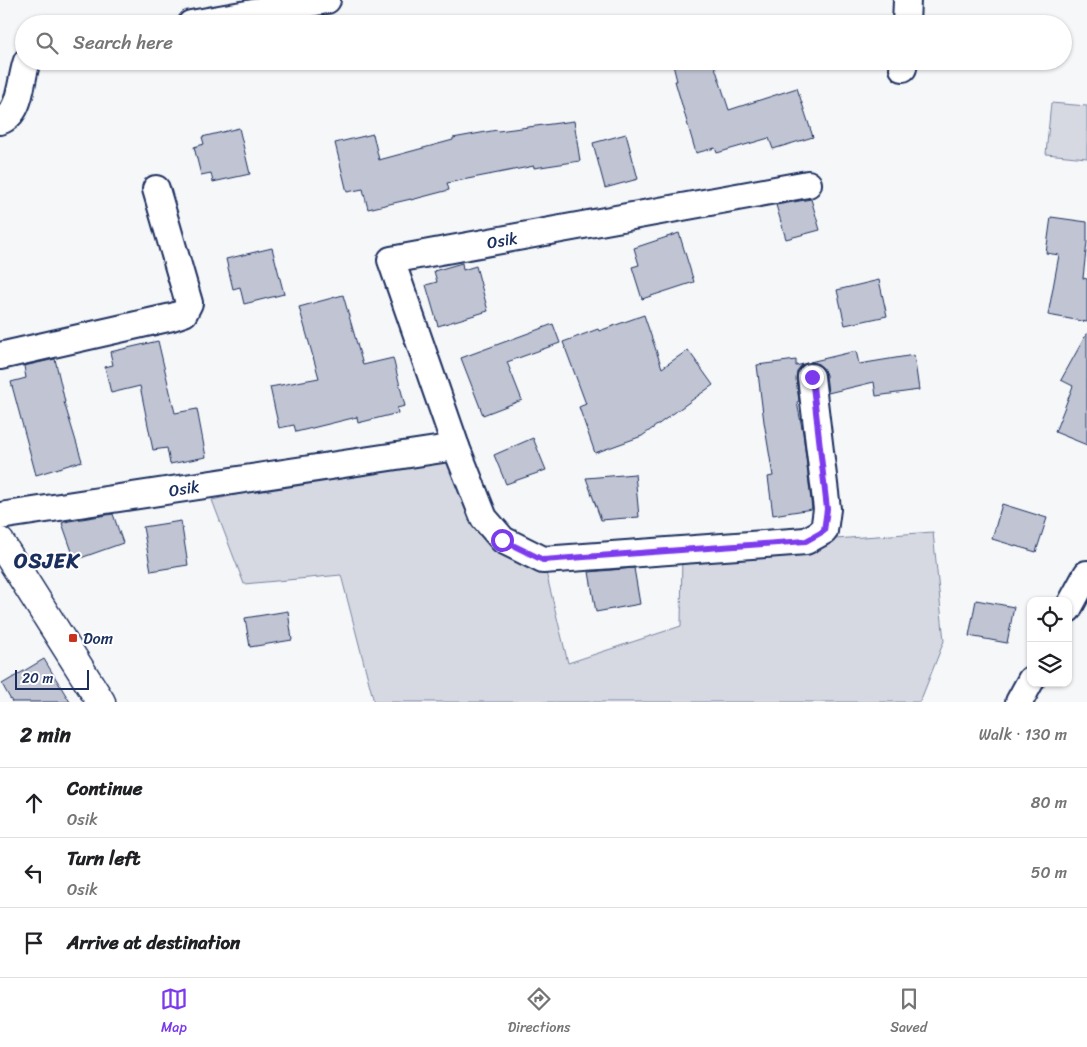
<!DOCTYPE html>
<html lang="en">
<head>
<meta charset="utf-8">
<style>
	:root { --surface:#fff; --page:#f2f2f2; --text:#202124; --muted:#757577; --line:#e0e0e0; --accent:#7c3aed }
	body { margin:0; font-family:Sriracha,sans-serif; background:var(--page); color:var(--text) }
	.controls { position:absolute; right:15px; bottom:15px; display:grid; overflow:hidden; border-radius:10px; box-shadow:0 1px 4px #0004 }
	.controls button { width:45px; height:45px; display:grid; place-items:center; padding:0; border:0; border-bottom:1px solid var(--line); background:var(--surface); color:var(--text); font:25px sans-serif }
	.scale { position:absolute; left:15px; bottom:12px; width:74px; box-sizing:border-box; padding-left:5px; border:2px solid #1b2f5e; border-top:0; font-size:14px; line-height:18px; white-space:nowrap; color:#1b2f5e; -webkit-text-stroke:4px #fff; paint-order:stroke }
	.stop { position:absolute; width:15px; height:15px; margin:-11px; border:4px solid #7c3aed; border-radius:50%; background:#fff }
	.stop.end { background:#7c3aed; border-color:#fff; box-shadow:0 1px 5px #0008 }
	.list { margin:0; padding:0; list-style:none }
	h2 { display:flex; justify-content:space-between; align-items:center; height:65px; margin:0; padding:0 20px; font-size:21px }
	h2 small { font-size:16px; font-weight:400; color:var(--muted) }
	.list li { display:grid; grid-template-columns:32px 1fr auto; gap:15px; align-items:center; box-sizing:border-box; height:70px; padding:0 20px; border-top:1px solid var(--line) }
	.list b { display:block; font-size:19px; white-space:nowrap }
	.list p { margin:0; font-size:16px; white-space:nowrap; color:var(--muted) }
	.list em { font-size:16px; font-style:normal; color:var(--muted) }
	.icon { flex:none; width:28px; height:28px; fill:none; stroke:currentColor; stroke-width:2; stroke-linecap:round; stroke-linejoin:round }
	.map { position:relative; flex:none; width:1087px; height:702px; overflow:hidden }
	.search { position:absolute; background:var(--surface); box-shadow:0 1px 4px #0004; left:15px; right:15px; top:15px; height:55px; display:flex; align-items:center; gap:12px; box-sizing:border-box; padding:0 18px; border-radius:28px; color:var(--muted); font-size:19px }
	.sheet { height:275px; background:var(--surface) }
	nav { display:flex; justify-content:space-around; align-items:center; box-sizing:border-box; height:70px; border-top:1px solid var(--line); background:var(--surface); font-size:14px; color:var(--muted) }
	nav a { display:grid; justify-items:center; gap:2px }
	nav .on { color:var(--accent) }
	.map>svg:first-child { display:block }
	.green { fill:#d6d9e2; stroke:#7884a0 }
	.building { fill:#c0c4d3; stroke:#1b2f5e }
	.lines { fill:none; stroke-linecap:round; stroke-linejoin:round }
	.minor-casing { stroke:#1b2f5e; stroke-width:30 }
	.major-casing { stroke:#1b2f5e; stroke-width:31 }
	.minor { stroke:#fff; stroke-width:26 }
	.major { stroke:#fff; stroke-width:28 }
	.route { stroke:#7c3aed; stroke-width:6 }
	.poi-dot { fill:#c8321e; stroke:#fff; stroke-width:2 }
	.labels { text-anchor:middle; stroke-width:4; stroke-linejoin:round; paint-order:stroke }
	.street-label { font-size:16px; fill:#1b2f5e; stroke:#fff }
	.poi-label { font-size:16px; fill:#1b2f5e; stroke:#fff; text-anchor:start }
	.district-label { font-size:21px; font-weight:bold; letter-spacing:1px; fill:#1b2f5e; stroke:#fff }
</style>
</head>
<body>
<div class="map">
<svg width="1087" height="702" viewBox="0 0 1087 702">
	<rect width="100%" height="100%" fill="#f6f7f9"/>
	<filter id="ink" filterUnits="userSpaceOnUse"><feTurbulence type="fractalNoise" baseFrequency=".02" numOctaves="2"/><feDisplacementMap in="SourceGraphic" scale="10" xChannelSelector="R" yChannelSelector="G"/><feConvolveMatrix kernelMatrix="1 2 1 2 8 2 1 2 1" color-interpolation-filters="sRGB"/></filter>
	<g filter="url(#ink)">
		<path class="green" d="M1051 103 1087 106V158L1046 154Z
			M456 447 484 518 543 560 568 663 681 626 682 550 933 532 944 641 920 702H374L341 575 244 584 212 500Z"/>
		<path class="building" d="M672 61H713L729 110 797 88 813 137 773 149 769 138 717 153 715 148 696 153 675 81H677Z
			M574 121 580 161 534 168V166L447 183 449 190 411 200V199L368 209 363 189 347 192 335 143 373 134 379 160 453 140V138L497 130 498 131Z
			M239 128 250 174 213 182 211 173 201 175 194 147 204 144 202 137Z
			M626 134 638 179 605 188 593 143Z
			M811 199 820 230 786 239 776 205Z
			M1051 217 1087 222V242L1083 278 1087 279V322L1048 315 1059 255 1046 253Z
			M679 233 694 282 642 299 632 267 639 265 634 248Z
			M272 248 284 294 244 304 240 287 233 289 226 259Z
			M462 263 463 270 476 266 488 311 438 326 426 285 437 282 434 271Z
			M879 280 887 316 845 325 837 290Z
			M343 295 363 365 393 358 405 406 397 408 398 413 358 423 357 417 296 432 294 425 279 428 270 387 319 378 299 307Z
			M644 315 662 368 688 350 713 385 642 436 595 453 579 407 586 404 563 342 598 329 599 331Z
			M553 324 560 343 507 362 522 400 483 415 461 358Z
			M1087 333V445L1055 432 1073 386 1061 380Z
			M158 341 175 413 197 409 206 457 170 464 167 448 153 450 140 386 111 393 105 367 113 365 110 352Z
			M856 351 859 364 914 355 919 390 876 396 874 382 828 393 826 375 823 368 817 363 810 362Z
			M55 359 65 402H64L82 461 36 475 11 382 26 378 24 366Z
			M796 360V366L807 363 802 365 797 371 796 379 799 401 797 402 803 433 812 509 773 515 768 477 773 476 764 422 757 365Z
			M533 438 546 470 506 484 494 455Z
			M635 474 639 517 601 520 586 478Z
			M1002 504 1047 518 1036 552 992 539Z
			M113 514 123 543 75 560 62 523 69 521Z
			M181 521 188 565 151 571 143 527Z
			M634 568 640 604 596 612 589 572Z
			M976 600 1014 607 1007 643 969 636Z
			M288 611 292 640 250 647 245 618Z
			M44 659 70 702H12L2 684Z"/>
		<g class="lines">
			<g class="minor-casing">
				<g id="minor">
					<path d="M191 24 327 0"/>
					<path d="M906 24 907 0"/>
					<path d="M903 68 904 61"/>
					<path d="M0 121C22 113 20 80 27 61"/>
					<path d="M808 184 391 260 456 447 484 518 503 540 543 560 806 541 824 531 827 509 811 377"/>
					<path d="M0 356 172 317 184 313 189 303 156 189"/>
					<path id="s1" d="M0 516 456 447"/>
					<path d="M1068 609 1087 574"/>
					<path d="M1019 702 1031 680"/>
				</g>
			</g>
			<g class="major-casing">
				<path id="major" d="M0 542 101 702"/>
			</g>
			<use href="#minor" class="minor"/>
			<use href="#major" class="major"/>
		</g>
	</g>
	<g class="lines" filter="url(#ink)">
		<path class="route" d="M502 540 543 560 806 541 824 531 827 509 812 377"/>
	</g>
	<rect class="poi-dot" x="68" y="633" width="10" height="10" rx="2.5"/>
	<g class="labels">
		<g class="street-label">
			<text transform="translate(502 240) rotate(-10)" y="6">Osik</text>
			<text dy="6" stroke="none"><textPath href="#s1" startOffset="186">Osik</textPath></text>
		</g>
		<g class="poi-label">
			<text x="83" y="644">Dom</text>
		</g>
		<g class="district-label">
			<text x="47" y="568">OSJEK</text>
		</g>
	</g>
</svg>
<div class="controls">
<button><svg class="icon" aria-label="locate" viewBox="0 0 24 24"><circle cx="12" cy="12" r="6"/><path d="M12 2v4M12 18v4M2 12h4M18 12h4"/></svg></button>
<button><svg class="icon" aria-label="layers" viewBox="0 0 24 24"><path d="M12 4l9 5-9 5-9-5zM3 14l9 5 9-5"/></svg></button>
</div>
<div class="scale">20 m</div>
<div class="stop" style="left:502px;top:540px"></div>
<div class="stop end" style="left:812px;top:377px"></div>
<div class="search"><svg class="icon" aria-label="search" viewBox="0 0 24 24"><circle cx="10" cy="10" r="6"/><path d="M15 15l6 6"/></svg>Search here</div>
</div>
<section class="sheet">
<h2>2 min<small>Walk · 130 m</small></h2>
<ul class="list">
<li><svg class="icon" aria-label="ahead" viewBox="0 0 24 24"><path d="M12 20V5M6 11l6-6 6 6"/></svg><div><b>Continue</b><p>Osik</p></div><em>80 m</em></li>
<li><svg class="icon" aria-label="left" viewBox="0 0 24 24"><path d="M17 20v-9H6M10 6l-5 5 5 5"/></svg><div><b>Turn left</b><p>Osik</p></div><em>50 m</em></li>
<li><svg class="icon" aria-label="arrive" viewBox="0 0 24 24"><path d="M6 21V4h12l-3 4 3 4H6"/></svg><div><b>Arrive at destination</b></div></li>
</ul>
</section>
<nav>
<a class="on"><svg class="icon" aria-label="map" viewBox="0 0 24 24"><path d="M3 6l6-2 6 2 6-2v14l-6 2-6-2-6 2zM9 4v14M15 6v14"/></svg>Map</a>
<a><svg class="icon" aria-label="directions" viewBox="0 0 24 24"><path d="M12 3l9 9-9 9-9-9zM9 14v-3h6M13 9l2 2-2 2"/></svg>Directions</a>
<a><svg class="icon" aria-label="saved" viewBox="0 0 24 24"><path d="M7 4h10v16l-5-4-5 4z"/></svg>Saved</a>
</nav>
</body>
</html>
